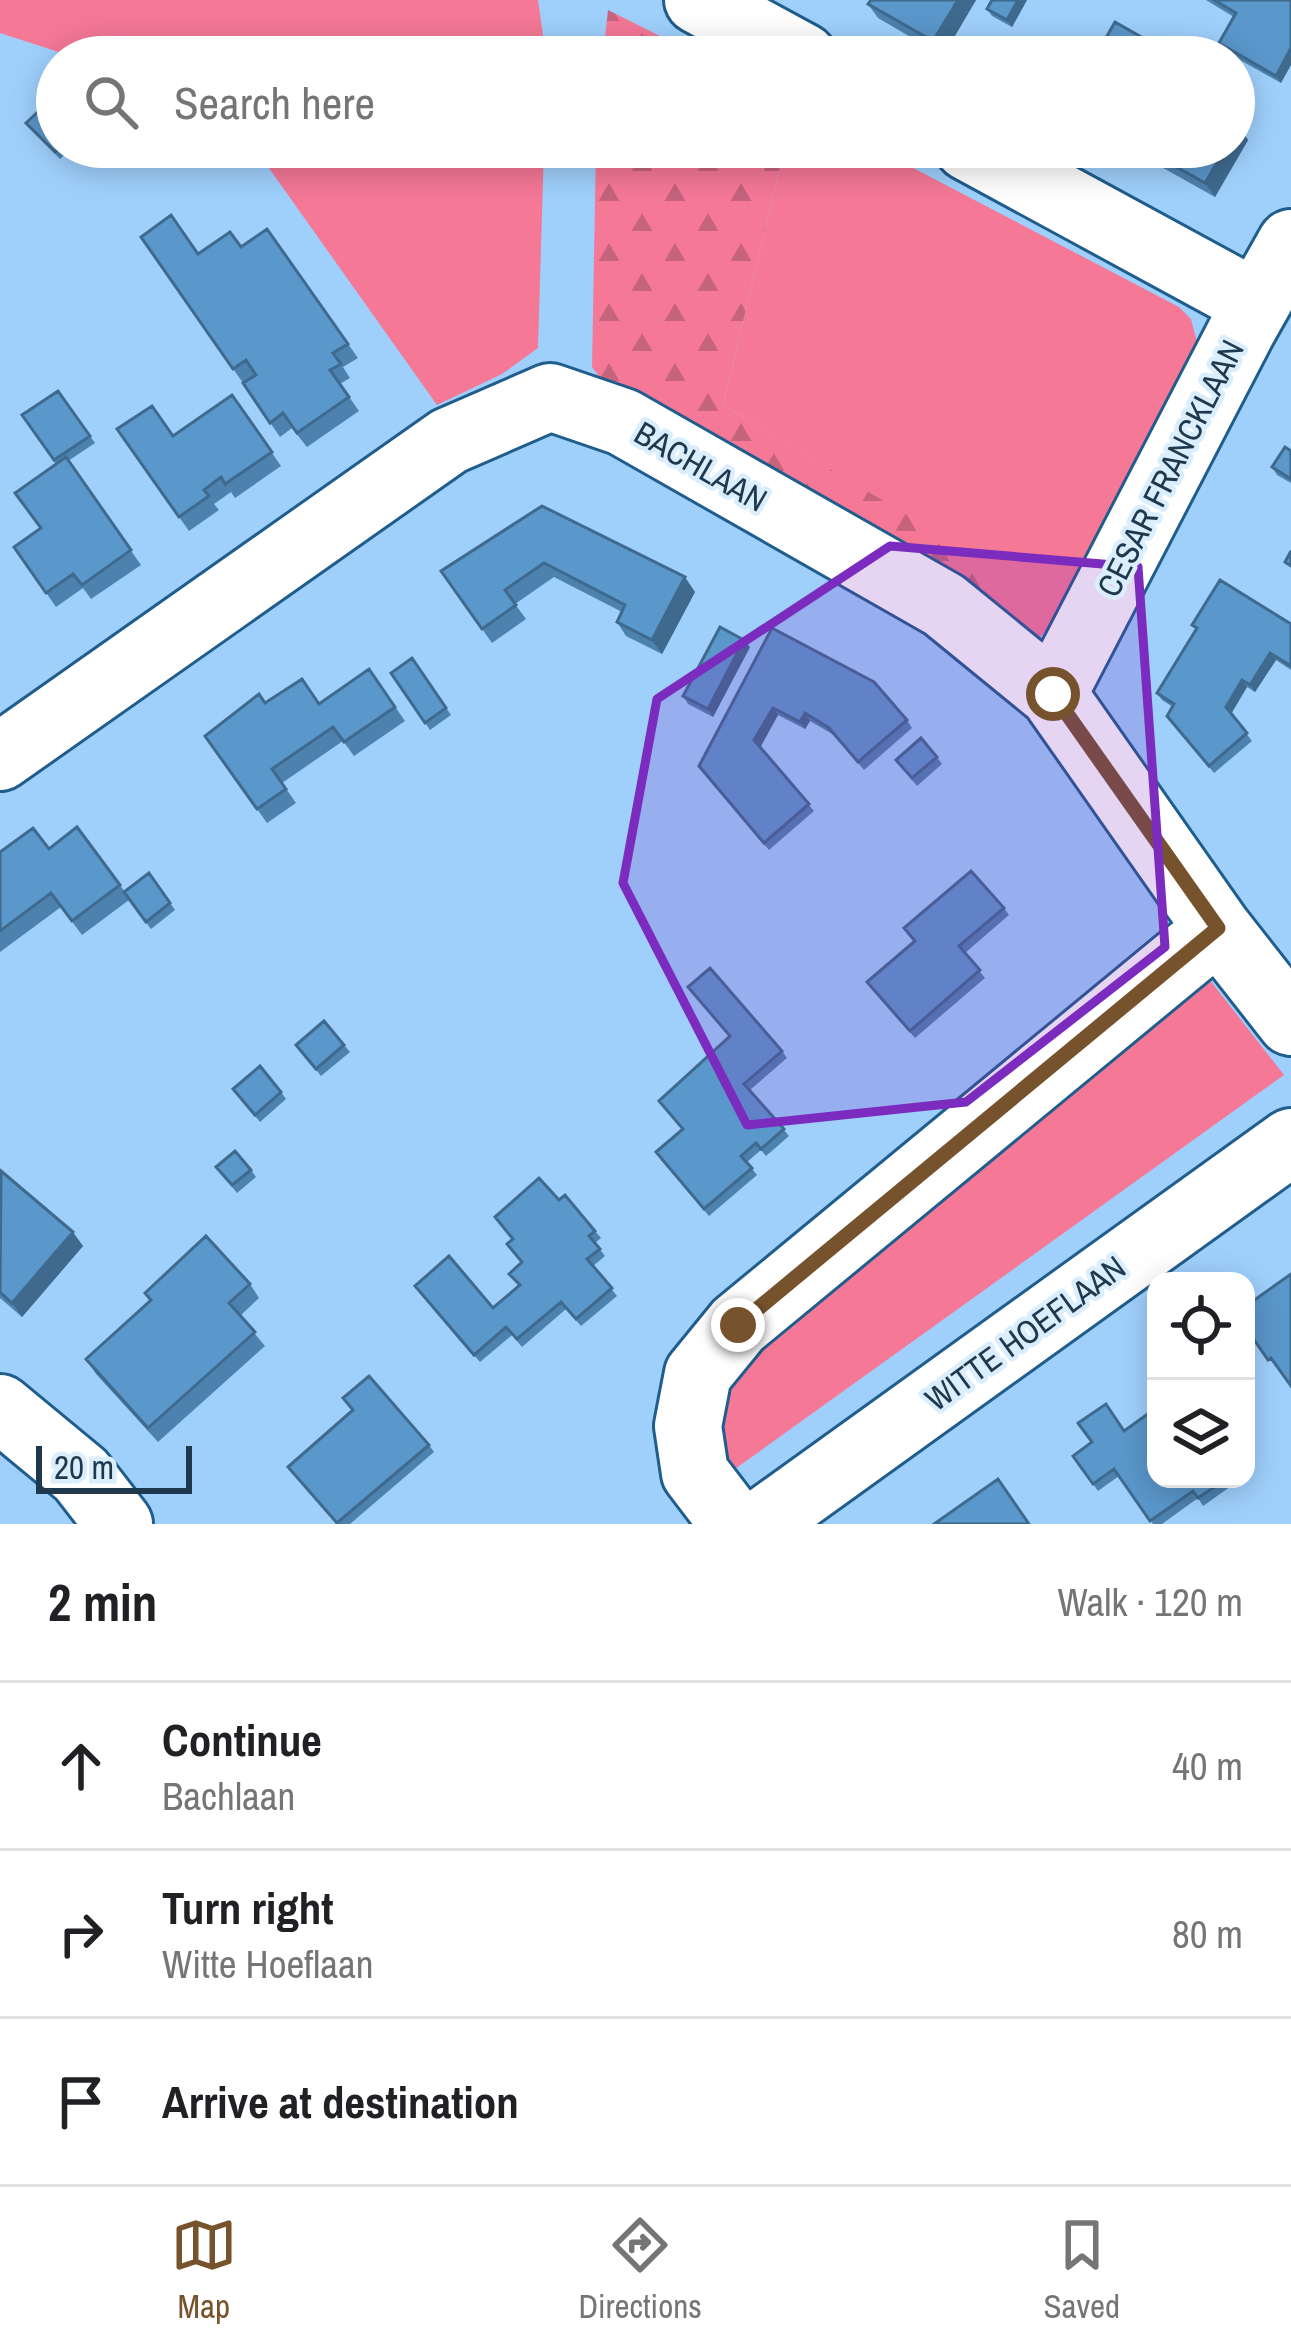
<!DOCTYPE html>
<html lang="en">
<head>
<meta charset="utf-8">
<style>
	:root { --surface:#fff; --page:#f6f6f6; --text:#202124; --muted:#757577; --line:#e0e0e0; --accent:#77532d }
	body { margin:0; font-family:"Archivo Narrow",sans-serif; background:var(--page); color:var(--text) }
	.controls { position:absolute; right:36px; bottom:36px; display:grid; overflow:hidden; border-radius:24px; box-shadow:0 6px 30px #0003 }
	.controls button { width:108px; height:108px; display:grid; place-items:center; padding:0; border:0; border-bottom:3px solid var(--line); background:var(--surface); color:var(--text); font:60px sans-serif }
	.scale { position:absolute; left:36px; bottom:30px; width:156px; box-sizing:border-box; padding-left:12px; border:6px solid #1e384e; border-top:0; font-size:33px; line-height:42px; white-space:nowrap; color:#1e384e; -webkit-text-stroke:9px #dbeefe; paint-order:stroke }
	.stop { position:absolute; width:36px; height:36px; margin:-27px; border:9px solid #77532d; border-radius:50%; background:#fff }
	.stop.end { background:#77532d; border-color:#fff; box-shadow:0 3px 12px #0008 }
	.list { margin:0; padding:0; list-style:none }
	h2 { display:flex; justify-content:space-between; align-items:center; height:156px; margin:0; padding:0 48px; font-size:51px }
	h2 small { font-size:39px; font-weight:400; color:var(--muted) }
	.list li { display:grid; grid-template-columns:78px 1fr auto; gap:36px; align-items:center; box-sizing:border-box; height:168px; padding:0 48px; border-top:3px solid var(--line) }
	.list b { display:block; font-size:45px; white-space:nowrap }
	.list p { margin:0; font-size:39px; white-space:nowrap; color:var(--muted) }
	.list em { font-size:39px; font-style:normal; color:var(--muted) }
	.icon { flex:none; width:66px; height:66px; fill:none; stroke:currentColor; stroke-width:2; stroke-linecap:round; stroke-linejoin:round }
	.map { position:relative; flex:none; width:1291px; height:1524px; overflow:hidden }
	.search { position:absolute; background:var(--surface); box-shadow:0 6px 30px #0003; left:36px; right:36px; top:36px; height:132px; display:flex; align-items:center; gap:30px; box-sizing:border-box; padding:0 42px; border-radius:66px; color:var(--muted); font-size:45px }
	.sheet { height:660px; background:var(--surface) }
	nav { display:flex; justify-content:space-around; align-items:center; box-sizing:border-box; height:168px; border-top:3px solid var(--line); background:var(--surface); font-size:33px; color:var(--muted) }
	nav a { display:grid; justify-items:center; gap:6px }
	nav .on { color:var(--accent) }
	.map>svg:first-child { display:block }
	.grass { fill:#f57897 }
	.forest { fill:url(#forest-firs) }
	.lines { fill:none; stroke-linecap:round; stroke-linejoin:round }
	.minor-casing { stroke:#1f5d8d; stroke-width:72 }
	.minor { stroke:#fff; stroke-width:66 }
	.wall { fill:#4d82af }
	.shaded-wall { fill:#3f6a8e }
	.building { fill:#5a97cb; stroke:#3f6a8e; stroke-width:3 }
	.route { stroke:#77532d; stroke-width:15 }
	.marked { fill:#7b2cbf; fill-opacity:0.2; stroke:#7b2cbf; stroke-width:9; stroke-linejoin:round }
	.labels { text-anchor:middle; stroke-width:9; stroke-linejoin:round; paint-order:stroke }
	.street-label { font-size:33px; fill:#1e384e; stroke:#dbeefe }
</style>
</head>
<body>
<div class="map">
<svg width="1291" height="1524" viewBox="0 0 1291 1524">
	<defs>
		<pattern id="forest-firs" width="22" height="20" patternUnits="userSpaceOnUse" patternTransform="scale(3)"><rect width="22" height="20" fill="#f57897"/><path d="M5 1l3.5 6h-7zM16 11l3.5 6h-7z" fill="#c6637d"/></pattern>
	</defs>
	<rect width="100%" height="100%" fill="#9fd0fc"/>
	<path class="grass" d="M0 0H538L546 57H74L0 33Z
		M254 147H544L538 348 502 374 437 405Z
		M785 147H873L1179 307 1191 319 1199 350 1055 619 1034 645 972 604 988 564 723 405Z
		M1195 961 1284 1075 735 1469C731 1461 724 1452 722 1443 708 1391 777 1334 809 1300Z"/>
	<path class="forest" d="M608 10 702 57H603Z
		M596 147H785L723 405 989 564 972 604 616 399 592 367Z"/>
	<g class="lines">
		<g class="minor-casing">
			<path id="minor" d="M698 0 803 57
				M968 147 1255 303
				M1053 694 1243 328 1291 243
				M0 757 449 441 550 397 623 422 944 605 1053 694 1218 929 1291 1022
				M0 1408 81 1475 119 1524
				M734 1524 695 1473 688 1426 698 1374 738 1325 1218 929
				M760 1524 1291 1142"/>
		</g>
		<use href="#minor" class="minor"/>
	</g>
	<path class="wall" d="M976 0 943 56 878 18 868 4Z
		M1027 0 1012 27 992 16 987 9Z
		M1206 0H1291L1281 83 1224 51 1219 43 1234 17Z
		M26 123 57 147H73L60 159Z
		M1238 125 1248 140 1215 197 1140 155 1135 147H1234Z
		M80 147H113L115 150 93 165Z
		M267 229 358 358 343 367 350 378 340 384 359 411 307 447 292 428 280 437 243 383 255 374 243 383 141 237 198 254 241 247Z
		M58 391 95 443 68 461 141 565 91 599 83 588 56 607 14 547 40 528 56 464 22 415Z
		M232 395 281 466 235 498 231 492 214 504 219 510 189 531 117 429 173 436Z
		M1291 451V483L1277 475 1272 467Z
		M542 506 695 592 662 654 626 636 617 622 622 612 554 577 515 604 526 619 492 643 441 571Z
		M1291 624V670L1276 660 1255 692 1247 687 1231 714 1252 741 1214 773 1173 723V707L1162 700 1157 693 1196 630 1192 625Z
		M772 628 907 720 912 728 864 770 834 735 810 721 805 729 778 715 760 747 814 811 769 850 704 773Z
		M750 647 713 717 688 704 683 696Z
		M412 658 451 715 430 730 391 673Z
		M369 669 405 721 354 756 343 741 282 783 296 803 267 823 205 736 265 703H320Z
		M937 757 942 764 917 786 896 760Z
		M77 827 125 892 149 873 175 910 151 929 129 900 82 935 61 907 0 952V852L49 849Z
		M1004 908 1009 915 965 953 985 978 915 1038 872 989Z
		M296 1045H344L350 1052 321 1076Z
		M782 1051 787 1058 750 1090 789 1136 766 1156 761 1150 747 1162 757 1175 709 1216 661 1160 682 1129 659 1101Z
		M233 1089 281 1092 286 1099 260 1122Z
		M216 1167 251 1170 256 1177 237 1193Z
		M0 1172 83 1246 22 1317 0 1298Z
		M559 1200 595 1231 601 1238 595 1243 605 1256 593 1266 617 1296 581 1326 566 1309 522 1347 512 1335 480 1362 420 1293 493 1308 519 1286 509 1274 522 1263Z
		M250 1284 259 1298 240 1316 265 1346 158 1442 96 1374 86 1359 150 1301 145 1293Z
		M1152 1411 1156 1479H1241L1203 1506 1198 1498 1162 1524H1153L1119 1476 1098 1491 1073 1456 1124 1431Z
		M429 1445 434 1452 350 1524H337L288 1467Z"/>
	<path class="shaded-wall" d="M958 0H976L943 56 933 41Z
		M1018 0H1027L1012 27 1007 20Z
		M1159 47 1166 57H1154Z
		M1291 48V65L1281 83 1276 76Z
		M1238 125 1248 140 1215 197 1205 183 1226 147H1234V132Z
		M685 577 695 592 662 654 652 640Z
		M744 640 750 647 713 717 708 709Z
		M1270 653 1276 660 1255 692 1250 685Z
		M1242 680 1247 687 1231 714 1226 707Z
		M773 708 778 715 760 748 754 740Z
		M805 713 810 721 805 729 800 722Z
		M73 1232 83 1246 22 1317 12 1303Z"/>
	<path class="building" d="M871 0H958L933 41 868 4Z
		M992 0H1018L1007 20 987 9Z
		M1214 0H1291V48L1276 76 1219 43 1236 13Z
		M1115 22 1159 47 1154 57H1095Z
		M42 108 57 123V147H60L55 152 26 123Z
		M80 147H103L88 158Z
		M1141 147H1226L1205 183Z
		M171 215 198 254 230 232 241 247 267 229 348 344 333 353 341 364 330 370 349 397 297 433 283 413 270 423 243 383 256 375 246 360 233 369 141 237Z
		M58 391 90 436 54 460 22 415Z
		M232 395 272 452 225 484 221 477 204 490 209 496 179 517 117 429 152 406 173 436Z
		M1285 447 1291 451V479L1272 467Z
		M66 457 131 550 82 585 73 574 46 593 14 547 41 528 15 493Z
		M542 506 685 577 652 640 617 622 625 605 544 563 505 590 516 605 482 629 441 571Z
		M1291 551V566L1285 562Z
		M1220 580 1291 624V666L1270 653 1250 685 1242 680 1226 707 1247 733 1209 766 1167 716 1174 704 1157 693 1197 628 1192 625Z
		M720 627 744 640 708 709 683 696Z
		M772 628 874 682 907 720 858 762 829 728 805 713 800 722 773 708 754 740 809 804 764 843 699 766Z
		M412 658 446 708 425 723 391 673Z
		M369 669 395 707 344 742 333 727 272 769 286 789 257 809 205 736 259 694 265 703 302 679 319 704Z
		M921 738 937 757 912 778 896 760Z
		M77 827 120 885 72 921 51 893 0 931V852L33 828 49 849Z
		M971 871 1004 908 959 946 980 970 910 1031 867 982 915 941 904 928Z
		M149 873 170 903 146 922 124 892Z
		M710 968 782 1051 744 1084 784 1129 761 1149 756 1143 741 1156 752 1168 704 1209 656 1152 683 1129 659 1101 730 1036 688 987Z
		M324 1021 344 1045 316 1069 296 1045Z
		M260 1066 281 1092 255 1115 233 1089Z
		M235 1151 251 1170 232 1185 216 1167Z
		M1 1171 73 1232 12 1303 0 1292Z
		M539 1178 559 1200 565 1195 595 1231 589 1236 600 1249 587 1259 612 1288 576 1319 561 1302 517 1339 506 1327 474 1355 415 1286 449 1256 493 1308 520 1285 509 1274 522 1262 507 1244 513 1239 495 1217Z
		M206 1236 250 1284 229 1303 255 1332 148 1428 86 1359 151 1300 145 1293Z
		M1291 1274V1386L1271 1358 1268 1360 1246 1328V1306Z
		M369 1376 429 1445 337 1523 288 1467 353 1410 343 1398Z
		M1156 1402V1479H1226L1198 1498 1193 1491 1150 1521 1114 1469 1093 1484 1073 1456 1092 1442 1078 1423 1106 1404 1124 1431 1152 1411 1149 1407Z
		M998 1479 1029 1524H934Z"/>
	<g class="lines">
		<path class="route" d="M738 1325 1218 928 1053 694"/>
	</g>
	<path class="marked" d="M890 546 1138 567 1165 947 966 1102 747 1125 623 883 657 699Z"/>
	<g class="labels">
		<g class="street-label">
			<text transform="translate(701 466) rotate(30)" y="12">BACHLAAN</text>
			<text transform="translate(1170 468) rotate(-63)" y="12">CESAR FRANCKLAAN</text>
			<text transform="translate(1025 1333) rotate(-36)" y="12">WITTE HOEFLAAN</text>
		</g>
	</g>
</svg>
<div class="controls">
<button><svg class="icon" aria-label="locate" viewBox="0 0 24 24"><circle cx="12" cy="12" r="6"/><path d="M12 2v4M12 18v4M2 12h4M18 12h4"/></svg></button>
<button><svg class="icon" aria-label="layers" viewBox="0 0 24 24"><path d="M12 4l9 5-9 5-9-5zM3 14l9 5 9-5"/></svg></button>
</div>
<div class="scale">20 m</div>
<div class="stop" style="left:1053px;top:694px"></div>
<div class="stop end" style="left:738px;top:1325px"></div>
<div class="search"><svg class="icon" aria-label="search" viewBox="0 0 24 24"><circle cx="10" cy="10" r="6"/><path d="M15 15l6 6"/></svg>Search here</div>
</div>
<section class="sheet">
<h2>2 min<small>Walk · 120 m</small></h2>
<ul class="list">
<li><svg class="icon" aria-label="ahead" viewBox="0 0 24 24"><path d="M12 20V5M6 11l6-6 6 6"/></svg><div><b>Continue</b><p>Bachlaan</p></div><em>40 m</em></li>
<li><svg class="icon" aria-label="right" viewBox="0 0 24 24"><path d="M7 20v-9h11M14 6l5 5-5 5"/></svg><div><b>Turn right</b><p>Witte Hoeflaan</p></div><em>80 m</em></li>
<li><svg class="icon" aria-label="arrive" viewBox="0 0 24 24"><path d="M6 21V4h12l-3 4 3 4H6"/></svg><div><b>Arrive at destination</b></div></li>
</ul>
</section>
<nav>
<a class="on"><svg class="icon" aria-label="map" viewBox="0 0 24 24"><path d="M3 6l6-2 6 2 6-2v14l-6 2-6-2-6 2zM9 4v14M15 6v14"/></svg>Map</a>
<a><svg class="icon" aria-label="directions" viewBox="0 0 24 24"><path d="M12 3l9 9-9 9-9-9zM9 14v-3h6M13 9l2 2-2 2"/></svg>Directions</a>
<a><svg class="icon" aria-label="saved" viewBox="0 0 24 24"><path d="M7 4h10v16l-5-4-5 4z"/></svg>Saved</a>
</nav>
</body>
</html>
